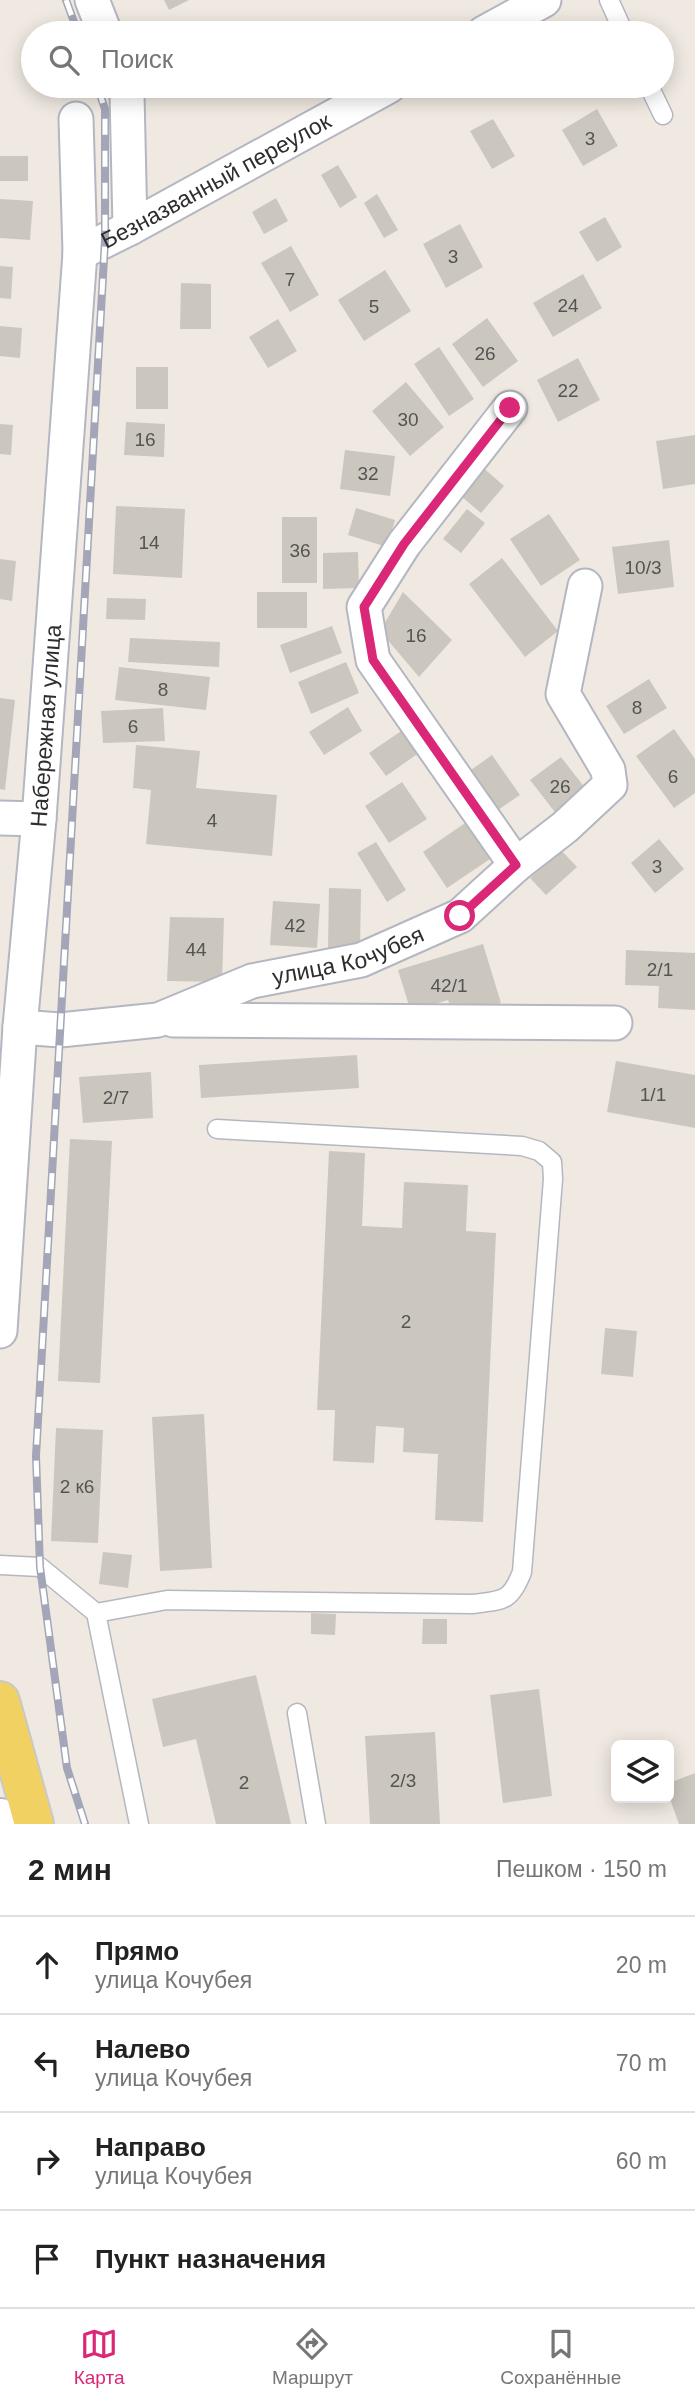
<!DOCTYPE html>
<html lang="ru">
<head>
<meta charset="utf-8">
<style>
	:root { --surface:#fff; --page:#f6f6f6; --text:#222; --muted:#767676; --line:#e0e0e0; --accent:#db2777 }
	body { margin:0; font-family:Helvetica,sans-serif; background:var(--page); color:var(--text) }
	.controls { position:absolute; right:21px; bottom:21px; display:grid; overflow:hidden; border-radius:10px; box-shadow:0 4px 18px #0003 }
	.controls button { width:63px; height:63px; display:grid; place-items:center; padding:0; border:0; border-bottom:2px solid var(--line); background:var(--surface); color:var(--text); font:35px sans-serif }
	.stop { position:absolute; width:21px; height:21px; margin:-16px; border:5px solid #db2777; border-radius:50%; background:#fff }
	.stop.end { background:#db2777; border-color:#fff; box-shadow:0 2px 7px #0008 }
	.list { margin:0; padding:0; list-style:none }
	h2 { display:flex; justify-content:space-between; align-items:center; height:91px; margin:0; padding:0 28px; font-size:30px }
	h2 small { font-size:23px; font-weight:400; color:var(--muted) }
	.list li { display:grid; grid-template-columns:46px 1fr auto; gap:21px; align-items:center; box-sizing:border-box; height:98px; padding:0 28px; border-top:2px solid var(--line) }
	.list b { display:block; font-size:26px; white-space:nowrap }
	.list p { margin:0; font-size:23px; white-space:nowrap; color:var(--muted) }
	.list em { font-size:23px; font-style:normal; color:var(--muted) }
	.icon { flex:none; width:38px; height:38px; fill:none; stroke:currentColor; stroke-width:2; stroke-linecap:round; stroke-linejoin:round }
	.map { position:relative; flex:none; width:695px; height:1824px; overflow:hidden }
	.search { position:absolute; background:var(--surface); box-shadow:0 4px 18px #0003; left:21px; right:21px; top:21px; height:77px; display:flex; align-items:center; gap:18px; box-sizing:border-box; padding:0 24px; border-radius:38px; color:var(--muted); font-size:26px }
	.sheet { height:483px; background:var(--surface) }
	nav { display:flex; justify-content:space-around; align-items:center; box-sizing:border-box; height:98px; border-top:2px solid var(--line); background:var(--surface); font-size:19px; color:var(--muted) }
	nav a { display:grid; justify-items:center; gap:4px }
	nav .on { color:var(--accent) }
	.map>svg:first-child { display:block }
	.building { fill:#cbc7bf }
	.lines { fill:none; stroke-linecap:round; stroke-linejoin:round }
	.lane-casing { stroke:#b4b7c1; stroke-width:21 }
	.street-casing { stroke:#b4b7c1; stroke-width:37 }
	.secondary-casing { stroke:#b4b7c1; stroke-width:42 }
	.primary-casing { stroke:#c9c9c9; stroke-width:42 }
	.lane { stroke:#fff; stroke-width:18 }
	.street { stroke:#fff; stroke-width:33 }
	.secondary { stroke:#fff; stroke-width:38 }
	.primary { stroke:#f2d163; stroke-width:38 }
	.rail-casing { stroke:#a3a6b8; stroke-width:8 }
	.rail { stroke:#fff; stroke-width:5; stroke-dasharray:16; stroke-linecap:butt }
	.route { stroke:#db2777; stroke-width:9 }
	.labels { text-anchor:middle; stroke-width:7; stroke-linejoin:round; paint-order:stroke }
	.number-label { font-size:19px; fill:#555452 }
	.street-label { font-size:23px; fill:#2e2e2e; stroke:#fff }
</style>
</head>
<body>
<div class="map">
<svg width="695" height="1824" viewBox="0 0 695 1824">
	<rect width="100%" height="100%" fill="#efe9e1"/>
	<path class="building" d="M164 0H189L169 10Z
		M597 109 618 146 583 166 562 130Z
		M493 119 515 156 492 169 470 131Z
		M0 156H28V181H0Z
		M338 165 357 197 340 208 321 175Z
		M377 194 398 230 384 238 364 203Z
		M276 198 288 221 264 234 252 212Z
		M0 199 33 201 30 240 0 238Z
		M605 217 622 247 597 262 579 232Z
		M460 224 483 267 446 288 423 244Z
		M291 246 319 295 290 312 261 263Z
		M0 266 13 267 11 299 0 298Z
		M385 270 411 311 364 341 338 300Z
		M583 274 602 308 553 337 533 303Z
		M181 283 211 284V329H180Z
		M487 318 518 361 483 387 452 344Z
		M278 319 297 351 268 368 249 337Z
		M0 326 22 328 20 358 0 356Z
		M439 347 474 399 449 416 414 364Z
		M578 358 600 400 558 422 537 380Z
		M136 367H168V409H136Z
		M406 382 444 427 410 456 372 411Z
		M126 422 165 424 164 457 124 455Z
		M0 424 13 425 11 455 0 454Z
		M695 435V484L663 489 656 441Z
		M345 450 395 456 390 496 340 489Z
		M480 465 504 486 481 513 456 492Z
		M116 506 185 509 182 578 113 574Z
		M356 508 395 520 387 547 348 535Z
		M467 509 485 523 461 553 443 539Z
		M549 514 580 560 541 586 510 539Z
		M282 517H317V583H282Z
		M669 540 674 587 618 594 612 547Z
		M358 552 359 588 323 589V553Z
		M502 558 558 631 525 657 469 584Z
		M0 559 16 561 12 601 0 599Z
		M257 592H307V628H257Z
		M403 592 452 640 419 677 380 631Z
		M107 598 146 599 145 620 106 619Z
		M332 626 342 653 290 673 280 645Z
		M130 638 220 642 219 667 128 662Z
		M346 662 359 693 311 714 298 682Z
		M119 667 210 677 206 710 115 700Z
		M649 679 667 708 624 734 606 706Z
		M0 698 15 700 5 790 0 789Z
		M348 707 362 731 324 755 309 732Z
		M163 708 165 741 103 743 101 711Z
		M407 727 423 750 386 776 369 753Z
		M674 729 695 759V793L674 808 636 756Z
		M136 745 200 751 196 788 277 795 272 856 146 844 151 790 133 788Z
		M492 755 520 795 498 810 471 770Z
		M561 757 589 793 558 816 530 780Z
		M402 782 427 819 389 843 365 806Z
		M468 821 493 857 447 888 423 852Z
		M659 839 684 869 655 893 631 863Z
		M376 842 406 890 387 902 357 853Z
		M561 850 577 867 546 895 530 878Z
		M329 888 361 889 360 950 328 949Z
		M273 901 320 904 317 948 270 945Z
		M170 917 224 918 222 982 167 981Z
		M483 944 501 1003 454 1017 448 1000 411 1012 398 970Z
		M626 950 695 953V1010L658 1008 659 986 625 985Z
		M357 1055 359 1088 201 1098 199 1065Z
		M616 1061 695 1075V1128L607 1112Z
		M151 1072 153 1118 83 1123 79 1077Z
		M70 1139 112 1141 100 1383 58 1381Z
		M329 1151 365 1153 362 1226 402 1228 404 1182 468 1185 466 1231 496 1233 483 1522 435 1520 438 1454 403 1452 404 1428 376 1426 374 1463 333 1461 335 1410H317Z
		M605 1328 637 1331 633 1377 601 1374Z
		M204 1414 212 1568 160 1571 152 1417Z
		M56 1428 103 1430 98 1543 51 1541Z
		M103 1552 132 1555 128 1588 99 1584Z
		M311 1613 336 1614 335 1635 311 1634Z
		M423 1619H447V1644H422Z
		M256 1675 291 1824H216L196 1739 163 1747 152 1699Z
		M539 1689 552 1796 503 1803 490 1695Z
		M435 1732 440 1824H370L365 1736Z
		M695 1773V1824H679L669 1796V1783Z"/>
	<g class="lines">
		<g class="lane-casing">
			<path id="lane" d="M609 0 624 33
				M649 86 663 115
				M0 1565 40 1567 96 1613 139 1824
				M96 1613 167 1600 472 1604C502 1600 510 1603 522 1572L553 1179 552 1162 539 1151 522 1146 217 1129
				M297 1713 316 1824"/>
		</g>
		<g class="street-casing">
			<g id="street">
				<path d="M92 0 105 33"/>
				<path d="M484 33 544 0"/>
				<path d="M124 86 127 94 130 228"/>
				<path id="s1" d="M80 253 130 228 389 86"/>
				<path d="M0 818 39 819"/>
				<path d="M516 865 565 827 610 785 608 770 563 694 585 586"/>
				<path d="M173 1020 615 1023"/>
				<path id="s2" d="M20 1027 60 1030 158 1020 252 981 361 960 460 916 516 865 373 660 364 607 404 544 510 408"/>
				<path id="s3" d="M0 1331 20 1027 39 819 80 253 76 119"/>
			</g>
		</g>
		<g class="secondary-casing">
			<path id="secondary" d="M0 1818 2 1824"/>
		</g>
		<g class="primary-casing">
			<path id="primary" d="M0 1701 34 1824"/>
		</g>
		<use href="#lane" class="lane"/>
		<use href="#street" class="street"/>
		<use href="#secondary" class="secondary"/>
		<use href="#primary" class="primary"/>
		<g class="rail-casing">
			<path id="rail" d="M66 0 78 33
				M85 1824 67 1768 40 1567 36 1456 105 240V109L97 86"/>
		</g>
		<use href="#rail" class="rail"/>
	</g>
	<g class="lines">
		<path class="route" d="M460 916 516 865 373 660 364 607 404 544 510 408"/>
	</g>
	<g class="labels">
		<g class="number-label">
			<text x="590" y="145">3</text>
			<text x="453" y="263">3</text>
			<text x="290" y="286">7</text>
			<text x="568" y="312">24</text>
			<text x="374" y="313">5</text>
			<text x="485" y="360">26</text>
			<text x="568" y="397">22</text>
			<text x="408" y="426">30</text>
			<text x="145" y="446">16</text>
			<text x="368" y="480">32</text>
			<text x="149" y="549">14</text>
			<text x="300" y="557">36</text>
			<text x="643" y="574">10/3</text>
			<text x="416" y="642">16</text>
			<text x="163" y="696">8</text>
			<text x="637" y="714">8</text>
			<text x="133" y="733">6</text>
			<text x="673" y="783">6</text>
			<text x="560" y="793">26</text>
			<text x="212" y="827">4</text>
			<text x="657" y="873">3</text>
			<text x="295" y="932">42</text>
			<text x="196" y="956">44</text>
			<text x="660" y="976">2/1</text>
			<text x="449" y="992">42/1</text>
			<text x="653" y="1101">1/1</text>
			<text x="116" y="1104">2/7</text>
			<text x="406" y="1328">2</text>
			<text x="77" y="1493">2 к6</text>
			<text x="403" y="1787">2/3</text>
			<text x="244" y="1789">2</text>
		</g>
		<g class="street-label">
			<text dy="8" stroke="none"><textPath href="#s1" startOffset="154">Безназванный переулок</textPath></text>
			<text dy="8" stroke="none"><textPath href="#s3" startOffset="607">Набережная улица</textPath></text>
			<text dy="8" stroke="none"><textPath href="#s2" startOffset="340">улица Кочубея</textPath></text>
		</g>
	</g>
</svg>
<div class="controls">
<button><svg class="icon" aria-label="layers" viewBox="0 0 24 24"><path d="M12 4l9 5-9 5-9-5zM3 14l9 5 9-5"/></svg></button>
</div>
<div class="stop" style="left:460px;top:916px"></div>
<div class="stop end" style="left:510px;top:408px"></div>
<div class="search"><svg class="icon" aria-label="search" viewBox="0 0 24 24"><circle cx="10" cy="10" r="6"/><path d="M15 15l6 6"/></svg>Поиск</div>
</div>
<section class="sheet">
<h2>2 мин<small>Пешком · 150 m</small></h2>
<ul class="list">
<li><svg class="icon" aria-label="ahead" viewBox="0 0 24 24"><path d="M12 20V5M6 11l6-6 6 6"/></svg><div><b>Прямо</b><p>улица Кочубея</p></div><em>20 m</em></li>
<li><svg class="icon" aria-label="left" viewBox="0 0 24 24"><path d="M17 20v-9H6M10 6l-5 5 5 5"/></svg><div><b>Налево</b><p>улица Кочубея</p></div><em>70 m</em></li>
<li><svg class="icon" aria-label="right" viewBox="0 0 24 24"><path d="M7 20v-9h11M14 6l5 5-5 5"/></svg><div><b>Направо</b><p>улица Кочубея</p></div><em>60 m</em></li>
<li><svg class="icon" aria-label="arrive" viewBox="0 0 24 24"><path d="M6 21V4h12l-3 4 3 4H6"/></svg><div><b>Пункт назначения</b></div></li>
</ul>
</section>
<nav>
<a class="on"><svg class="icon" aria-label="map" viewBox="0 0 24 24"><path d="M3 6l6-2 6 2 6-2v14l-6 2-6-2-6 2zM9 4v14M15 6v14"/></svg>Карта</a>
<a><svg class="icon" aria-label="directions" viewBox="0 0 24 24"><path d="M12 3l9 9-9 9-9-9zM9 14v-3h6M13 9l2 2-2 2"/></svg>Маршрут</a>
<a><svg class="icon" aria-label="saved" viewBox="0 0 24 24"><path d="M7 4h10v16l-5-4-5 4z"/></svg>Сохранённые</a>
</nav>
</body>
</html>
